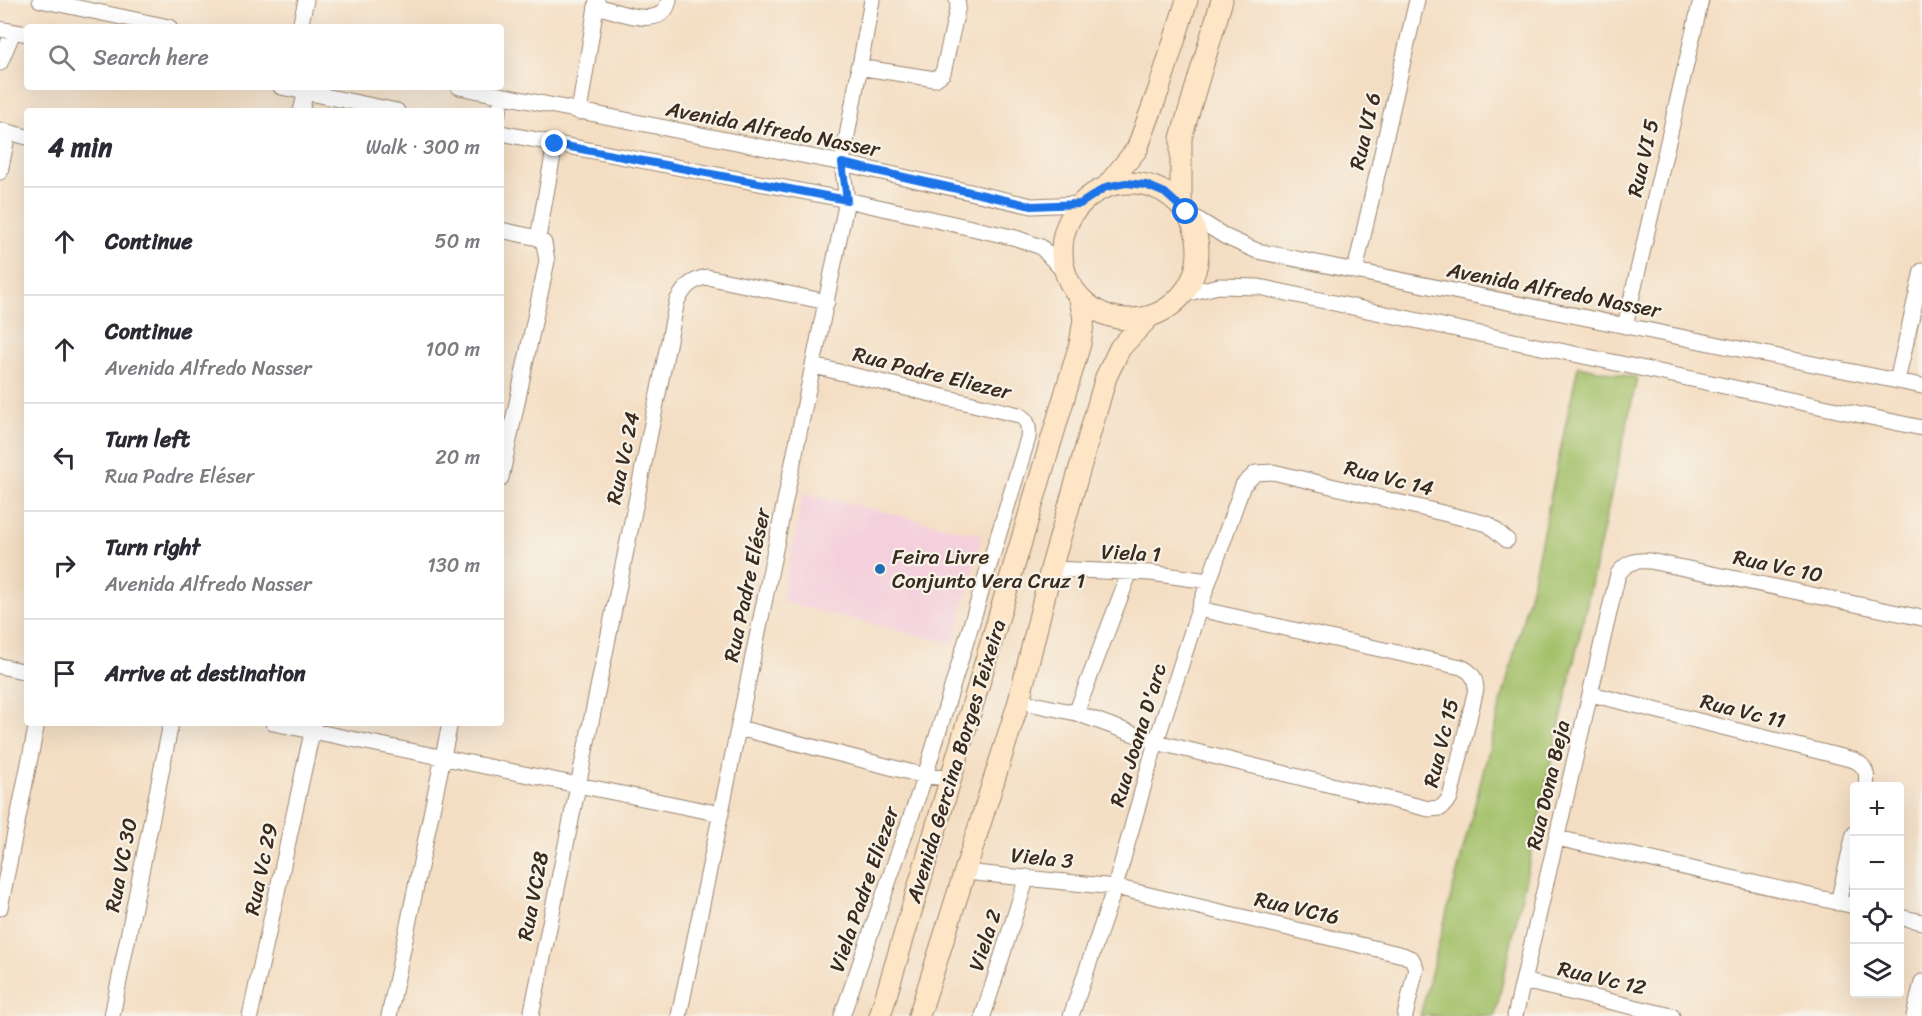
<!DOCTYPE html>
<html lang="en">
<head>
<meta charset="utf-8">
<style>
	:root { --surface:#fff; --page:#f7f7f7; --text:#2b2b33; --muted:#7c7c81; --line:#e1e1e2 }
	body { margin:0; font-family:Sriracha,sans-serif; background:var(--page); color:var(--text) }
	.controls { position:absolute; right:18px; bottom:18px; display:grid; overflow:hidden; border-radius:6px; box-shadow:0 6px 24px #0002 }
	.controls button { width:54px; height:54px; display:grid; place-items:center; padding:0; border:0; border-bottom:2px solid var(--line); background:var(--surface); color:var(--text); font:30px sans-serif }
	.stop { position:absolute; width:18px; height:18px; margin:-14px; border:4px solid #1a73e8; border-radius:50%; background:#fff }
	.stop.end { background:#1a73e8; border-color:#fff; box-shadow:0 2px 6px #0008 }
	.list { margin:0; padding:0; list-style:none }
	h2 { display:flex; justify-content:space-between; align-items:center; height:78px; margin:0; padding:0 24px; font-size:26px }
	h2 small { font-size:20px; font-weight:400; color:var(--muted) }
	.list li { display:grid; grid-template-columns:39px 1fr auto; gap:18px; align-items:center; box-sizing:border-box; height:108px; padding:0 24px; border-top:2px solid var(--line) }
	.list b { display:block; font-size:22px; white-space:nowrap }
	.list p { margin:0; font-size:20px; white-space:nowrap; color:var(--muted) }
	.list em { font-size:20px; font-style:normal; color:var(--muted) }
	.icon { flex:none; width:33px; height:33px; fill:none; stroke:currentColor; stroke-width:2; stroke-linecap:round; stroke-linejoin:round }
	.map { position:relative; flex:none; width:1922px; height:1016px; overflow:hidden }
	.search { position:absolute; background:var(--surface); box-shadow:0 6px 24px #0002; left:24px; top:24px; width:480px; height:66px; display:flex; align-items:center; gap:15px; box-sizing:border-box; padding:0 21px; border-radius:6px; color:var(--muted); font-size:22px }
	.panel { position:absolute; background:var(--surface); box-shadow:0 6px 24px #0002; left:24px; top:108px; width:480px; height:618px; border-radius:6px }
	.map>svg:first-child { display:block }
	.built { fill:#f4cfdc }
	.green { fill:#a1bf66; stroke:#6e7442; stroke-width:1.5 }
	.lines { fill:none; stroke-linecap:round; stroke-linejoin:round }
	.street-casing { stroke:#988470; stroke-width:17 }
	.secondary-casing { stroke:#988470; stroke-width:23 }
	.street { stroke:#fff; stroke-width:15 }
	.secondary { stroke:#fde5c5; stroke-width:21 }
	.route { stroke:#1a73e8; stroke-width:8 }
	.poi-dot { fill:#1f6fb2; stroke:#f7f3e8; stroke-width:2 }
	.labels { text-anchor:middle; stroke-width:4.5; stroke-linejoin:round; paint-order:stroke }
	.street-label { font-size:21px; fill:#3b2a1e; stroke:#f7f3e8 }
	.poi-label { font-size:21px; fill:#3b2a1e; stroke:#f7f3e8; text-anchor:start }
</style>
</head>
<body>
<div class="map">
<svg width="1922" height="1016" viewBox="0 0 1922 1016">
	<rect width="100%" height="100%" fill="#f7f3e8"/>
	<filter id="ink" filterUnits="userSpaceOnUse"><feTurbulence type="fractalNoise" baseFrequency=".0167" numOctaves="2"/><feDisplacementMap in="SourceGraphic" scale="12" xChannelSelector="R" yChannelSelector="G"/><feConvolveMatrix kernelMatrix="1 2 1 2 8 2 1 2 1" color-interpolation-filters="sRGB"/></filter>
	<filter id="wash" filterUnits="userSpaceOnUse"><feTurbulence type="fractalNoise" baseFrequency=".008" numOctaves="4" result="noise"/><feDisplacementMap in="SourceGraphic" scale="24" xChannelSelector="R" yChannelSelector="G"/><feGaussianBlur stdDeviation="1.35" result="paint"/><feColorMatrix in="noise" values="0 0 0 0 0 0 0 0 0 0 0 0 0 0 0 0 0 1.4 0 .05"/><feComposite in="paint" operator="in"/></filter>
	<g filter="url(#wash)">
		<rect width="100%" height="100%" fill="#f4dec3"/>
		<path class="built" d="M803 493 982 535 954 644 782 602Z"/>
		<path class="green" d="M1578 366 1637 378 1495 1016H1420L1533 580Z"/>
	</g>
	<g filter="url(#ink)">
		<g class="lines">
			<g class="street-casing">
				<path id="street" d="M40 0 169 27
					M596 6C618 11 663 32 669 0
					M300 27 306 0
					M0 29 27 34
					M0 63 13 32
					M858 67 935 79 943 73 958 6 957 0
					M281 87 397 111
					M459 87 842 163 1032 206 1080 204
					M301 111 306 92
					M499 111 502 96
					M579 112 597 0
					M0 130 27 137
					M501 133 847 200 1016 238 1041 247 1064 272
					M0 172 8 133
					M1186 212 1226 237 1257 251 1922 386
					M501 230 538 238 544 243 547 261 501 478
					M538 238 555 144
					M1355 271 1417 0
					M1184 294 1219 286 1259 287 1922 428
					M1625 326 1701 0
					M814 366 1019 415C1029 421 1029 427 1028 438L925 776 842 1016
					M1897 381 1922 271
					M1051 569 1151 573 1208 581
					M0 666 27 672
					M1591 694 1854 760C1866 766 1868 774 1866 786
					M1019 701 1076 713 1156 742 1429 809 1441 808 1450 798 1476 689C1475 677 1472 672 1461 667L1199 609
					M1076 713 1129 574
					M273 723 721 814
					M739 728 925 776 951 778
					M1557 838 1854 906
					M965 872 1115 887 1403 955 1412 959 1416 968 1405 1016
					M1838 903 1854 834
					M0 908 37 723
					M1900 917 1922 922
					M1523 981 1672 1016
					M112 1016 171 723
					M250 1016 314 723
					M389 1016 450 723
					M531 1016 677 301C685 287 691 280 707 277L827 302
					M679 1016 847 200 842 163 872 0
					M983 1016 1027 877
					M1071 1016 1115 887 1156 742 1199 609 1243 485 1256 473 1273 472 1488 524 1507 540
					M1515 1016 1618 574C1627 562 1635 560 1650 561L1922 618
					M1914 1016 1922 982"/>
			</g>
			<g class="secondary-casing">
				<path id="secondary" d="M1062 251a68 68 0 1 1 136 0a68 68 0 1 1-136 0Z
					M1106 187 1137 149 1159 89 1187 0
					M1181 206V138L1222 0
					M880 1016 1080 344 1084 319 1080 299
					M919 1016 1019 701 1051 569 1106 377 1120 348 1149 317"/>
			</g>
			<use href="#street" class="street"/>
			<use href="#secondary" class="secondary"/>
		</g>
	</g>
	<g class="lines" filter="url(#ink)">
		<path class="route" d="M555 144 847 200 842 163 1032 206 1080 204 1106 187 1126 183 1146 185 1165 193 1186 212"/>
	</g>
	<circle class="poi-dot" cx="880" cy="569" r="6"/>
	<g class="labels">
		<g class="street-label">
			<text transform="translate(773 129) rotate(11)" y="7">Avenida Alfredo Nasser</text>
			<text transform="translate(1365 131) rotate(-77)" y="7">Rua VI 6</text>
			<text transform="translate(1643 158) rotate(-77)" y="7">Rua VI 5</text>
			<text transform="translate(1554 290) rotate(11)" y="7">Avenida Alfredo Nasser</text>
			<text transform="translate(932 373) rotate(14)" y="7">Rua Padre Eliezer</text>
			<text transform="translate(623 458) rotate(-78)" y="7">Rua Vc 24</text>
			<text transform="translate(1389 478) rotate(14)" y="7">Rua Vc 14</text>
			<text transform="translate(1131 553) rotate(3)" y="7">Viela 1</text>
			<text transform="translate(1778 566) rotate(12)" y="7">Rua Vc 10</text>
			<text transform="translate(747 585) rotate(-78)" y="7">Rua Padre Eléser</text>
			<text transform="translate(1743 711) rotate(14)" y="7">Rua Vc 11</text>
			<text transform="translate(1138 735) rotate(-73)" y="7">Rua Joana D'arc</text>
			<text transform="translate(1441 743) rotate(-76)" y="7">Rua Vc 15</text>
			<text transform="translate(956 761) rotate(-73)" y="7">Avenida Gercina Borges Teixeira</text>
			<text transform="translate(1548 785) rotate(-77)" y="7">Rua Dona Beja</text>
			<text transform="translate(1042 858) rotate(6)" y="7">Viela 3</text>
			<text transform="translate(121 865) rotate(-79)" y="7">Rua VC 30</text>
			<text transform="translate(261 869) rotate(-78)" y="7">Rua Vc 29</text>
			<text transform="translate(864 889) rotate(-71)" y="7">Viela Padre Eliezer</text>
			<text transform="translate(533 896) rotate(-79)" y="7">Rua VC28</text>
			<text transform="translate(1297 908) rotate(13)" y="7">Rua VC16</text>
			<text transform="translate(985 940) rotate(-72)" y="7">Viela 2</text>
			<text transform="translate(1602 978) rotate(13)" y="7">Rua Vc 12</text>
		</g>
		<g class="poi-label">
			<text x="892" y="564">Feira Livre<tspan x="892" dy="24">Conjunto Vera Cruz 1</tspan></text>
		</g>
	</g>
</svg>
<div class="controls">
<button>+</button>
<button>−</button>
<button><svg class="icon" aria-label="locate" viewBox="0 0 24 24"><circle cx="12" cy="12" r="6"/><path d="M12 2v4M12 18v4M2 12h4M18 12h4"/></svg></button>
<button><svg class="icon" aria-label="layers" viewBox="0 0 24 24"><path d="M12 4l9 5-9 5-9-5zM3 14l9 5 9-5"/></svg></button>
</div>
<div class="stop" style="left:1186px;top:212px"></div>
<div class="stop end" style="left:555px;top:144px"></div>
<div class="search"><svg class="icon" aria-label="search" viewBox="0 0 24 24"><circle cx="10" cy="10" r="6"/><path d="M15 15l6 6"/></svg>Search here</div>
<section class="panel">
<h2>4 min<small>Walk · 300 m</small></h2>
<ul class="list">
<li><svg class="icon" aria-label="ahead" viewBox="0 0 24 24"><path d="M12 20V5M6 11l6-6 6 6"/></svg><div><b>Continue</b></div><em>50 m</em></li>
<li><svg class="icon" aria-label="ahead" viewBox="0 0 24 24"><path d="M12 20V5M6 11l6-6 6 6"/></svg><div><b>Continue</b><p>Avenida Alfredo Nasser</p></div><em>100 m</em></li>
<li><svg class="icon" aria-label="left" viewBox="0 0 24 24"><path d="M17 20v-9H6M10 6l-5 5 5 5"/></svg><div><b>Turn left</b><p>Rua Padre Eléser</p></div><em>20 m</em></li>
<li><svg class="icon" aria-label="right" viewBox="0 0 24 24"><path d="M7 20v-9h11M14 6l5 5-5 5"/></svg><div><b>Turn right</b><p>Avenida Alfredo Nasser</p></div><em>130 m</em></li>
<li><svg class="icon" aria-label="arrive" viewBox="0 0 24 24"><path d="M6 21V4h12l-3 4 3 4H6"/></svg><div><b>Arrive at destination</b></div></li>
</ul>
</section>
</div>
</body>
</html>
